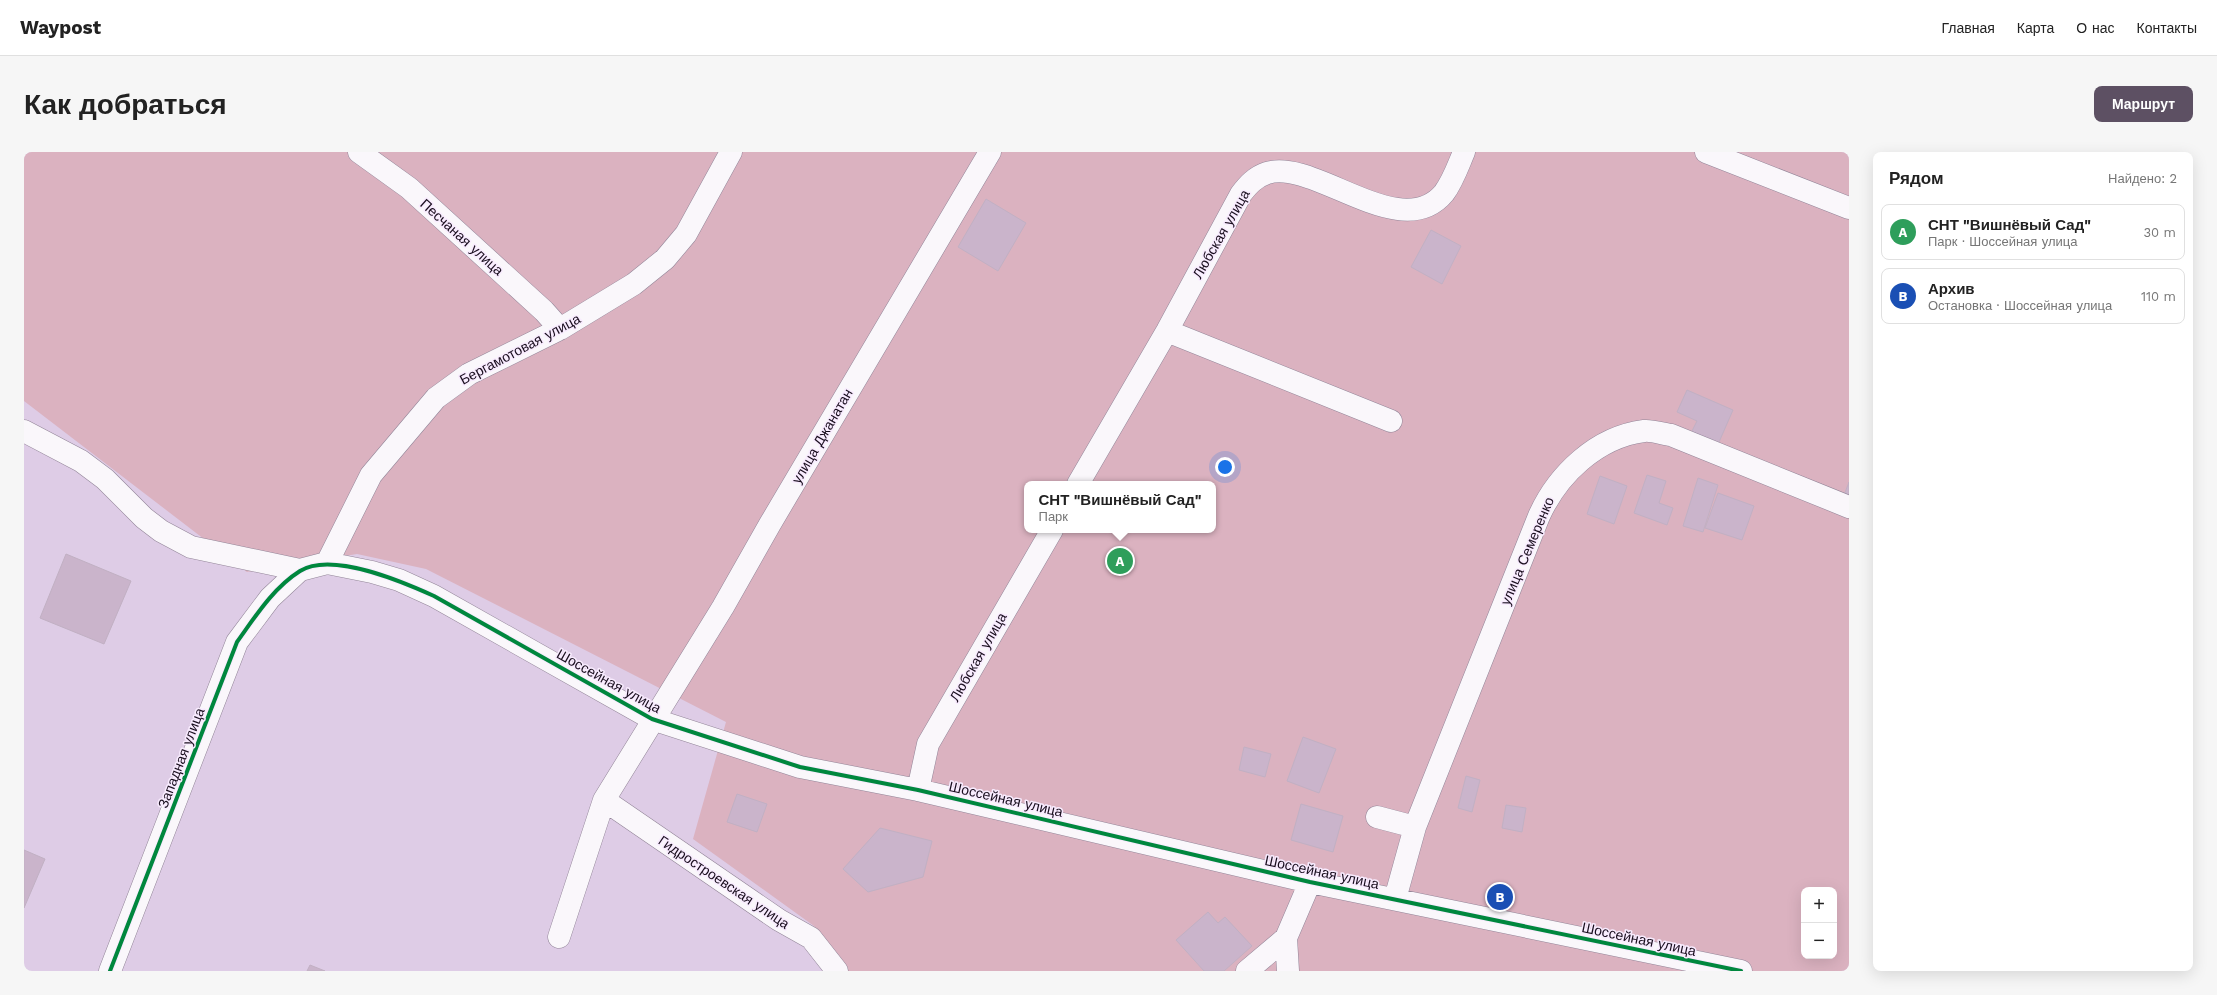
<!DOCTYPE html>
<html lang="ru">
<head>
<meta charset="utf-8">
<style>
	:root { --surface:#fff; --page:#f6f6f6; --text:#222; --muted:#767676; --line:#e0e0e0; --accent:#5d5063 }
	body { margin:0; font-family:"Work Sans",sans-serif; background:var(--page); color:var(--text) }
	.controls { position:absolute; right:12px; bottom:12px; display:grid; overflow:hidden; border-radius:8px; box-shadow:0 4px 16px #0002 }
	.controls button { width:36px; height:36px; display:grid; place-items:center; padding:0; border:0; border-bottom:1px solid var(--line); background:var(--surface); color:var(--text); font:20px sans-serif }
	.you { position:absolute; left:1201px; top:315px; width:14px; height:14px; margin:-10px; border:3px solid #fff; border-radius:50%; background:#1a73e8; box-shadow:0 0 0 6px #1a73e833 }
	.badge { display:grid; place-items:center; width:26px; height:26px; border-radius:50%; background:var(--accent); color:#fff; font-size:13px; font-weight:700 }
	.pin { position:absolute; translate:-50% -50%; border:2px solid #fff; box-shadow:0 1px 4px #0006 }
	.popup { position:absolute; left:1000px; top:329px; width:192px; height:52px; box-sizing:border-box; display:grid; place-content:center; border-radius:8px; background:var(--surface); filter:drop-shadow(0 1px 3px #0005); font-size:13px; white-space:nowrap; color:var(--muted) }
	.popup b { font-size:15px; color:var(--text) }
	.popup::after { content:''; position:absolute; left:50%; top:100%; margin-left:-8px; border:8px solid transparent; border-top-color:var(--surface) }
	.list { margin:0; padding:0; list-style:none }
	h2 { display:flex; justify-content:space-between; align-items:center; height:52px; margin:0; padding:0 16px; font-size:17px }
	h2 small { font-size:13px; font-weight:400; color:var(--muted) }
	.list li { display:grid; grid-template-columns:26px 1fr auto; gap:12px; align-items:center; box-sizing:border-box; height:56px; margin:0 8px 8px; padding:0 8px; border:1px solid var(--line); border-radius:8px }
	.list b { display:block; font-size:15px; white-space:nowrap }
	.list p { margin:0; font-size:13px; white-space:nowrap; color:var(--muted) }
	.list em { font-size:13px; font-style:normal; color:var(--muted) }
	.map { position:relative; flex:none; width:1825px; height:819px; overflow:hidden; border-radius:8px }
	header { display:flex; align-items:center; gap:24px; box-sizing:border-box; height:56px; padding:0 20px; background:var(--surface); border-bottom:1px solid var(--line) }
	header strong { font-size:19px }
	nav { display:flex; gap:22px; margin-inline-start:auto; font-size:14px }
	.intro { display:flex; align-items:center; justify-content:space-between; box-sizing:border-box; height:96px; padding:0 24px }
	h1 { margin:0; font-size:28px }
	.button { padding:10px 18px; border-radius:8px; background:var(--accent); color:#fff; font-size:14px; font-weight:700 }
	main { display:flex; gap:24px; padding:0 24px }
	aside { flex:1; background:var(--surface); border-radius:8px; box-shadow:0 4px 16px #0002 }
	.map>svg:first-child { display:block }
	.green { fill:#dbb2c0; fill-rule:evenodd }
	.building { fill:#cab4cb; stroke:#c1b0c3 }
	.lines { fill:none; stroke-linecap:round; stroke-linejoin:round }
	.minor-casing { stroke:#928598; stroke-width:23 }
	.minor { stroke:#faf7fb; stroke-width:22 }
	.cycleway-casing { stroke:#f8ebfe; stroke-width:6 }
	.cycleway { stroke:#00873e; stroke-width:4 }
	.labels { text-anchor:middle; stroke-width:3; stroke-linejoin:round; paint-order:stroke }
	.street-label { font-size:14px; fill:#180d1d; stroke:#f8ebfe }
</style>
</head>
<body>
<header>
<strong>Waypost</strong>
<nav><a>Главная</a><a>Карта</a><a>О нас</a><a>Контакты</a></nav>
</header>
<div class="intro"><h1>Как добраться</h1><a class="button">Маршрут</a></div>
<main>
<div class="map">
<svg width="1825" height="819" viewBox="0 0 1825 819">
	<rect width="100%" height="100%" fill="#decce6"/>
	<path class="green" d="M0 0H1825V819H824L790 774 669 687 702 570 402 417 333 402 223 420 0 249ZM1003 332H1189V378H1003ZM1780 738H1810V804H1780Z"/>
	<path class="building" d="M962 47 1002 71 974 119 934 95Z
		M1407 78 1437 94 1418 132 1387 115Z
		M1663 238 1709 258 1692 297 1665 285 1673 269 1653 260Z
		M1623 323 1642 329 1635 351 1649 356 1643 373 1610 361Z
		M1576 324 1603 334 1590 372 1563 362Z
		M1674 326 1694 333 1679 380 1659 374Z
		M1825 330V353L1817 351Z
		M1694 341 1730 354 1718 388 1681 376Z
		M42 402 107 429 80 492 16 466Z
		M1279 585 1312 597 1295 641 1263 629Z
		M1220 595 1247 602 1241 625 1215 618Z
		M1442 624 1456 628 1448 660 1434 656Z
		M713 642 743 652 733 680 703 670Z
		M1277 652 1319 664 1309 700 1267 688Z
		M1482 653 1502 656 1498 680 1478 676Z
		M856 676 908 689 899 725 844 740 819 717Z
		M0 698 21 707 0 756Z
		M1184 760 1194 771 1201 765 1228 794 1200 819H1180L1152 788Z
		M286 813 301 819H283Z"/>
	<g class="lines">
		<g class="minor-casing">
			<path id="minor" d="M335 0 385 36 520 159 536 177
				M1682 0 1825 56
				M1143 179 1367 269
				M0 279 57 309 81 327 120 366 137 379 167 395 276 418 303 411 348 420 375 428 410 444 628 567 776 615 894 638 1286 730 1717 819
				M1054 332 1143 179 1217 42C1224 33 1231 25 1243 21 1290 6 1377 93 1420 41 1429 29 1434 14 1440 0
				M303 411 347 323 412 246 445 222 536 177 610 132 641 107 662 82 707 0
				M894 638 904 592 1028 378
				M580 648 755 768 787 786 813 819
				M1353 665 1391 675
				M1371 747 1391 675 1515 364C1534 322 1573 285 1620 279 1628 278 1639 282 1647 283L1825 355
				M535 785 580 648 699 455 746 372 966 0
				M1262 786 1286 730
				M86 819 213 490 246 446 276 418
				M1223 819 1262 786 1264 819"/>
		</g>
		<use href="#minor" class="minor"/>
		<g class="cycleway-casing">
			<path id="cycleway" d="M86 819 213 490C231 465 249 436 276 419 308 399 379 430 410 444L628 567 776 615 894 638 1286 730 1717 819"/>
		</g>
		<use href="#cycleway" class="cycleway"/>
	</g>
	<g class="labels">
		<g class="street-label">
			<text transform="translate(1197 82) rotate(-60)" y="5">Любская улица</text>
			<text transform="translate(438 85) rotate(42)" y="5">Песчаная улица</text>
			<text transform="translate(496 197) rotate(-28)" y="5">Бергамотовая улица</text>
			<text transform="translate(798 284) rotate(-60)" y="5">улица Джанатан</text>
			<text transform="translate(1503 399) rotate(-67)" y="5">улица Семеренко</text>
			<text transform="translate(954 505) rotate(-60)" y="5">Любская улица</text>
			<text transform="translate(585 529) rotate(29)" y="5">Шоссейная улица</text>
			<text transform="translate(157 606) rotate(-69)" y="5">Западная улица</text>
			<text transform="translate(982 647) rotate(13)" y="5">Шоссейная улица</text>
			<text transform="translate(1298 720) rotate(12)" y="5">Шоссейная улица</text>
			<text transform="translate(700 730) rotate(34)" y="5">Гидростроевская улица</text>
			<text transform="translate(1615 787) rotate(12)" y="5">Шоссейная улица</text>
		</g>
	</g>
</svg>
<div class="controls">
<button>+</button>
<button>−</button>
</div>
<div class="you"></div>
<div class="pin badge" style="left:1096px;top:409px;background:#2e9e5b">A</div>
<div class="popup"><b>СНТ &quot;Вишнёвый Сад&quot;</b>Парк</div>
<div class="pin badge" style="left:1476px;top:745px;background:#1a4fb4">B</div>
</div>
<aside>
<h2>Рядом<small>Найдено: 2</small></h2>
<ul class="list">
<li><span class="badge" style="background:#2e9e5b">A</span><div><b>СНТ &quot;Вишнёвый Сад&quot;</b><p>Парк · Шоссейная улица</p></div><em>30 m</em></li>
<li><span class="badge" style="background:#1a4fb4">B</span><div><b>Архив</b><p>Остановка · Шоссейная улица</p></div><em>110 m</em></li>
</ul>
</aside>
</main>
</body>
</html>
